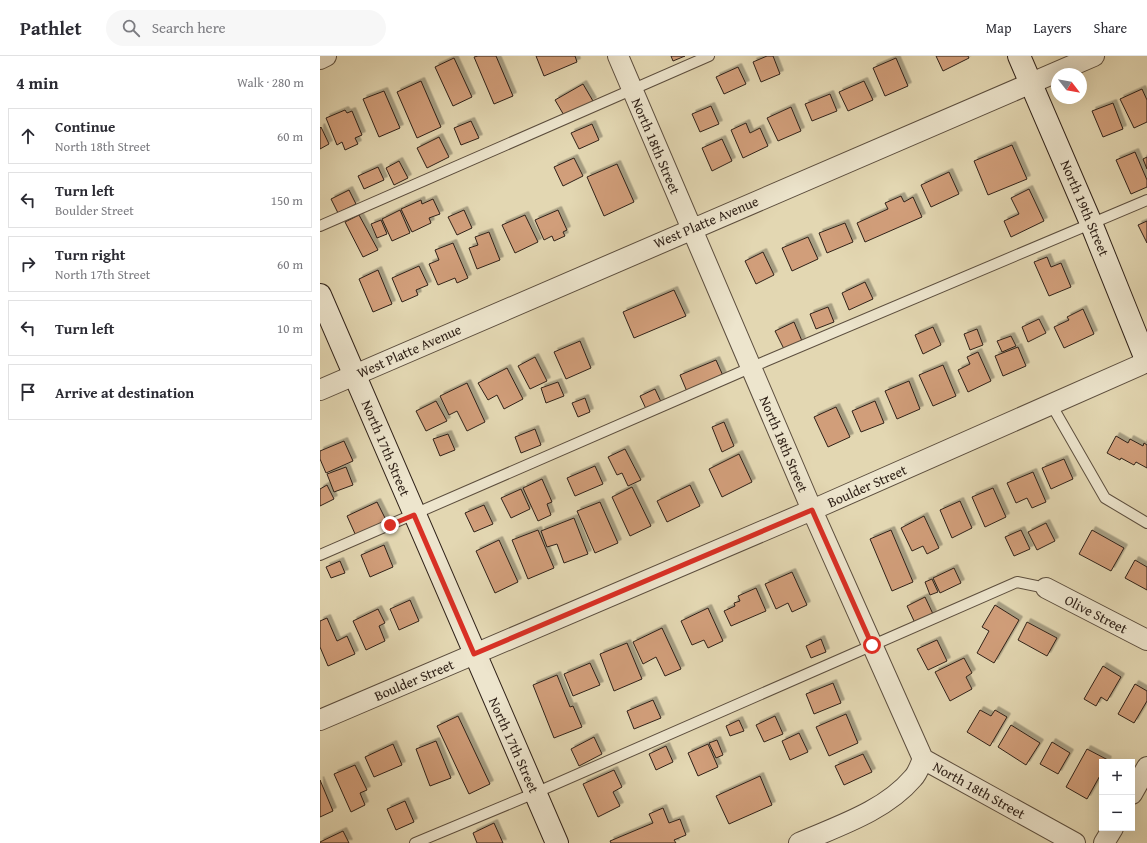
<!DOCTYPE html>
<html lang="en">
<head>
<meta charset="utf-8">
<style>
	:root { --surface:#fff; --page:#f7f7f7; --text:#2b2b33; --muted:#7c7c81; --line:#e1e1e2 }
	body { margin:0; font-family:"Gentium Book Plus",serif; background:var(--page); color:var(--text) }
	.controls { position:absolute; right:12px; bottom:12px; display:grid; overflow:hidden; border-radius:0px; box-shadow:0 4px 16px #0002 }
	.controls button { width:36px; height:36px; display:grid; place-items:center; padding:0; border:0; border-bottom:1px solid var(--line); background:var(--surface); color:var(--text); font:20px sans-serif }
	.compass { position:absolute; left:731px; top:12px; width:36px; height:36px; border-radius:50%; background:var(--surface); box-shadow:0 4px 16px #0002; rotate:121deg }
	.stop { position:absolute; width:12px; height:12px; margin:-9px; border:3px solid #d93025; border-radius:50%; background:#fff }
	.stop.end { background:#d93025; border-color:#fff; box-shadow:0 1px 4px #0008 }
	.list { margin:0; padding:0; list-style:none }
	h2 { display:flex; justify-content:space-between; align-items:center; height:52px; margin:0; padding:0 16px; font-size:17px }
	h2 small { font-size:13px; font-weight:400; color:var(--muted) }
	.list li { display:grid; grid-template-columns:26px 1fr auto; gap:12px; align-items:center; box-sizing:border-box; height:56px; margin:0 8px 8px; padding:0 8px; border:1px solid var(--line); border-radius:0px }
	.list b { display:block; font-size:15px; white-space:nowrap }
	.list p { margin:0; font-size:13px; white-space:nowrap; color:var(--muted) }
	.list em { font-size:13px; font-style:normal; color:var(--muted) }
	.icon { flex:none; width:22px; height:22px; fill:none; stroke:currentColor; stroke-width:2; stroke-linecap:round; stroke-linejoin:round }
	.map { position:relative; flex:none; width:827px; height:787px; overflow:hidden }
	header { display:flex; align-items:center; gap:24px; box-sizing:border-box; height:56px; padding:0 20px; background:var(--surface); border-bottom:1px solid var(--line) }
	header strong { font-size:19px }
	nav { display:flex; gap:22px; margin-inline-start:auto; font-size:14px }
	.search { width:280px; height:36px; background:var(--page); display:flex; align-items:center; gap:10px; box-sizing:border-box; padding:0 14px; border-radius:22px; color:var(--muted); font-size:15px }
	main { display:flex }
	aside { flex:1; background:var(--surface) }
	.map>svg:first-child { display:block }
	.building { fill:#d19e7a; stroke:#2f2118; filter:url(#shadow) }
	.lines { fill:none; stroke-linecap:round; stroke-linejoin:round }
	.lane-casing { stroke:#5c4e3e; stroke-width:12 }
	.street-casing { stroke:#5c4e3e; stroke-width:22 }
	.secondary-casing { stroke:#2f2118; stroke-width:24 }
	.lane { stroke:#ede5cd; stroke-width:10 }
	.street { stroke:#ede5cd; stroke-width:20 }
	.secondary { stroke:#ede5cd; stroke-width:22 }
	.route { stroke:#d93025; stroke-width:5 }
	.labels { text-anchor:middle; stroke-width:3.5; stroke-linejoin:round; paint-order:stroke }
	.street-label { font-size:14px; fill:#2f2118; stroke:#ede5cd }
</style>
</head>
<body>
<header>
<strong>Pathlet</strong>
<div class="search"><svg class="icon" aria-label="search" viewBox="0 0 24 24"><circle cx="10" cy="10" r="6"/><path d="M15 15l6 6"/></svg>Search here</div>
<nav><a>Map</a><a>Layers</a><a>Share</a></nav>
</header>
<main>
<aside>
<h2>4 min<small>Walk · 280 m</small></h2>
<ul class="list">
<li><svg class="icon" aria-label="ahead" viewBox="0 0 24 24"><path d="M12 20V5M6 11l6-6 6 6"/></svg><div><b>Continue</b><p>North 18th Street</p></div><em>60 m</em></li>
<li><svg class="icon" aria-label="left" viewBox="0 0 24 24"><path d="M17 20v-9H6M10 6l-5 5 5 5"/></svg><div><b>Turn left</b><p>Boulder Street</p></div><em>150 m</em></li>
<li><svg class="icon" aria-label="right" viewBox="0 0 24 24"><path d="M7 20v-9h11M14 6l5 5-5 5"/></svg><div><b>Turn right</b><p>North 17th Street</p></div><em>60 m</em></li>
<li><svg class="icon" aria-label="left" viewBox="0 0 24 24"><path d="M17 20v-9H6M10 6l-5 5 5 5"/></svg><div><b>Turn left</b></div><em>10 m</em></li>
<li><svg class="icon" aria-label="arrive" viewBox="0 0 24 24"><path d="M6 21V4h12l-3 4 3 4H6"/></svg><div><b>Arrive at destination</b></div></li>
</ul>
</aside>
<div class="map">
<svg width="827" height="787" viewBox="0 0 827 787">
	<defs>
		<filter id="shadow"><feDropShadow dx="3.5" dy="-3.5" stdDeviation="0" flood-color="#0004"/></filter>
	</defs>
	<rect width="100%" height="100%" fill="#e3d7b2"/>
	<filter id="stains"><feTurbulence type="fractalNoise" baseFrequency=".005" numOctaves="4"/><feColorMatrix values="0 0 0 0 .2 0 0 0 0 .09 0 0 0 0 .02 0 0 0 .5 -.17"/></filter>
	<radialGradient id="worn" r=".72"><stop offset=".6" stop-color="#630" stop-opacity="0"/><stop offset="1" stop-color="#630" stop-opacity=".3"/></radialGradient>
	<path class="building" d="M158 0H176L193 40 174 48 154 1Z
		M216 0H255L257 6 224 20Z
		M351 0H365L353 5Z
		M447 0H453L460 18 441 26 433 6Z
		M616 0H648L649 2 623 15Z
		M134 2 152 41 133 50 115 11Z
		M576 2 588 30 565 40 553 12Z
		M418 11 426 28 404 38 396 21Z
		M101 25 121 71 97 82 77 36Z
		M544 25 553 44 528 55 519 36Z
		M263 28 273 45 245 61 235 44Z
		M822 33 827 44V66L814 72 800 43Z
		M64 35 80 72 59 81 43 43Z
		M510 38 517 55 492 65 485 48Z
		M793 47 803 73 783 81 772 55Z
		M391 50 399 68 380 76 372 58Z
		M471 51 481 75 458 85 447 62Z
		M25 54 27 57 32 55 42 79 35 82 38 88 25 94 22 86 17 89 6 62Z
		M151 65 159 82 141 89 134 72Z
		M426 67 430 77 440 72 448 90 423 102 411 74Z
		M272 68 279 84 259 93 251 77Z
		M1 71 9 88 0 93V72Z
		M119 81 129 101 107 112 97 92Z
		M402 83 412 105 392 115 382 92Z
		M692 89 707 123 668 139 654 105Z
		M815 96 827 124V131L811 138 796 104Z
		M827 101V113L823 103Z
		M254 102 263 120 243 130 234 111Z
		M79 105 88 122 74 129 66 112Z
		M297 108 314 146 284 160 267 121Z
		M58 111 64 124 44 133 38 120Z
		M629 116 639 138 611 151 601 129Z
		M709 133 724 165 691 181 684 165 699 158 691 142Z
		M29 134 36 148 18 157 11 143Z
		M581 140 584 146 593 141 602 161 545 186 537 167 568 153 565 147Z
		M113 143 120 158 109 162 111 167 92 176 81 153 101 144 102 148Z
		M80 154 90 177 72 185 62 163Z
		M144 154 152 172 137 179 128 161Z
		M238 154 247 174 243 176 245 180 234 185 232 180 224 184 215 164Z
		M39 159 58 194 43 201 25 166Z
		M205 159 218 186 195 197 182 169Z
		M61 164 67 178 57 182 51 168Z
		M827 165V187L818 169Z
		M525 167 533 186 507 197 499 177Z
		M169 176 180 204 157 213 149 192 158 189 155 181Z
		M488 181 498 203 472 215 462 192Z
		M133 187 148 222 137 227 135 222 118 229 109 208 119 204 115 194Z
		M443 196 454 219 436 228 425 205Z
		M727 201 731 211 741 207 751 231 729 240 714 206Z
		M99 210 108 229 96 234 98 239 82 246 72 222Z
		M58 214 72 248 53 256 39 223Z
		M545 226 553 243 529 254 522 237Z
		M354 234 366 260 314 282 303 256Z
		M508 251 514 266 496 273 490 258Z
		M763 253 774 278 744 292 734 271 749 264 747 261Z
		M719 263 726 277 708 286 702 271Z
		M474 266 482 285 464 293 455 275Z
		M613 271 621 289 603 298 595 279Z
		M657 273 663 289 650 294 644 278Z
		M691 280 696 290 682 296 677 285Z
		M260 285 271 312 246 323 234 296Z
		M698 291 706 310 683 320 675 300Z
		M658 296 671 325 648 336 638 314 650 308 647 301Z
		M215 301 227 325 210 333 198 310Z
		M396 304 404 322 368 338 360 319Z
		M623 309 636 340 613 350 599 319Z
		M187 312 203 343 184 353 177 339 168 344 158 327Z
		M589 325 600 353 577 363 565 335Z
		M238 326 244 340 226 347 221 332Z
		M147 327 165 366 147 375 137 355 129 359 120 340Z
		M335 333 342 348 327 355 320 340Z
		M265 342 270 356 258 361 252 347Z
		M116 345 127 365 106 375 96 355Z
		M555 345 564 367 541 376 532 355Z
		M516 351 530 381 508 391 494 361Z
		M404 366 414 390 402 396 392 371Z
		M215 373 221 389 201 397 195 381Z
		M128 378 135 394 120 400 113 383Z
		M796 380 808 387 810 383 823 390 824 387 827 389V412L816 406 814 409 801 402 800 404 787 397Z
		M24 385 33 405 6 417 0 403V395Z
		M305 393 321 424 308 430 302 417 297 419 288 401Z
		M419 398 432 426 402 441 389 413Z
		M744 403 753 423 731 433 722 412Z
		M275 410 283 428 255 440 247 422Z
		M26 411 33 429 14 436 7 418Z
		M713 416 726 446 712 452 707 442 696 447 687 427Z
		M222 423 232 446 227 448 231 459 218 465 203 432Z
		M7 429 14 443 0 450V433Z
		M370 429 380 450 347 466 337 445Z
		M312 431 331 470 310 480 292 441Z
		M673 432 686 461 665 471 652 441Z
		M201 433 210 453 191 462 181 442Z
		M640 445 652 472 632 482 620 454Z
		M57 446 67 466 36 480 27 460Z
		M280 446 298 487 275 497 257 455Z
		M164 449 173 468 154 476 145 457Z
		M604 460 619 492 607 498 603 490 592 495 581 472Z
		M254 462 268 498 244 507 237 488 227 491 221 475Z
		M726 467 735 485 717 494 708 476Z
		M218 474 234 512 208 523 192 484Z
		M571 474 593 526 572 535 550 483Z
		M701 474 710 493 694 500 685 481Z
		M772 474 804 492 791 515 759 498Z
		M179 484 198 526 175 537 156 495Z
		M64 489 73 511 50 521 41 499Z
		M815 504 827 511V534L805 522Z
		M20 505 25 517 11 522 6 511Z
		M634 512 641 527 620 537 613 522Z
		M472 516 487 549 472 556 468 547 456 553 445 528Z
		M612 523 618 536 610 539 605 526Z
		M436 532 446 555 411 570 404 555 415 550 414 547 420 545 418 540Z
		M605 541 613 558 595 567 587 550Z
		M90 544 99 565 79 574 70 553Z
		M675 549 699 564 674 607 657 597 669 575 662 571Z
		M388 552 403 585 388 592 384 584 372 589 361 565Z
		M58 553 65 567 59 570 65 585 46 594 33 565Z
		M7 562 17 585 27 580 35 598 8 610 0 591V565Z
		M707 566 737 582 727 600 698 584Z
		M342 572 361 613 345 620 336 601 323 608 313 586Z
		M501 583 506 596 491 602 486 590Z
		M617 584 627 605 608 614 597 593Z
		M307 587 322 623 294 635 280 598Z
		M644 602 652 617 646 621 652 633 630 645 615 616Z
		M270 607 280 629 253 640 244 618Z
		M783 610 801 621 787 645 781 641 776 650 764 643Z
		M237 619 250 651 253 650 262 671 234 682 213 629Z
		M513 627 521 647 494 658 486 638Z
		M815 628 827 635V645L814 667 798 658Z
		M333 644 341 662 314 673 307 655Z
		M660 654 671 660 675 654 687 661 670 690 647 676Z
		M526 658 538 687 509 700 496 671Z
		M138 660 170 728 149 738 117 670Z
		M455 660 463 678 444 686 436 669Z
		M419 664 424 675 410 680 406 670Z
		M691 669 720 687 706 709 678 691Z
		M479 677 488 696 470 704 462 685Z
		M274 681 282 698 259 710 251 693Z
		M397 684 403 699 396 702 389 687Z
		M116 685 131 722 110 730 96 693Z
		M732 686 750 697 738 718 720 708Z
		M73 688 82 709 54 721 45 701Z
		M388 688 398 711 378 720 368 697Z
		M346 690 353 706 336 714 329 698Z
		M767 693 788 704 787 706H782V716L767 743 746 731Z
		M543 698 552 716 524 729 515 710Z
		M35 709 47 734 40 737 45 749 31 756 14 718Z
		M294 714 302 731 293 736 300 750 278 761 263 728Z
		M440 720 452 749 409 768 396 740Z
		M0 724 13 755 0 761Z
		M85 745 94 766 76 774 67 753Z
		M343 752 349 767 360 763 366 779 354 784 356 787H291L290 785 333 767 329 758Z
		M174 767 183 787H157L153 777Z
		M23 775 29 787H0V786Z"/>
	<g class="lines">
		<g class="lane-casing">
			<path id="lane" d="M0 170 389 0
				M731 348 785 442 827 467
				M0 499 446 305 827 144
				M95 787 215 737 697 526 726 532"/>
		</g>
		<g class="street-casing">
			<path id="street" d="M298 0 492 454 603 703 755 787
				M0 3 6 0
				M0 334 774 0
				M726 532 827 584
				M0 664 492 454 827 306
				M812 738 827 711
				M479 787C518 770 565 755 593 722 598 717 600 709 603 703
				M784 787 793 772"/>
		</g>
		<g class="secondary-casing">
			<path id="secondary" d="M699 0 771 167 827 306
				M0 239 237 787"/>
		</g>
		<use href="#lane" class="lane"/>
		<use href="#street" class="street"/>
		<use href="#secondary" class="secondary"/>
	</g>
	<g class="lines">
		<path class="route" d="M70 469 94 459 154 598 492 454 552 589"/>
	</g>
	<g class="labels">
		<g class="street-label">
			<text transform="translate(336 90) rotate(67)" y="5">North 18th Street</text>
			<text transform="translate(765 152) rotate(67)" y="5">North 19th Street</text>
			<text transform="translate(386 166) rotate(-23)" y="5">West Platte Avenue</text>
			<text transform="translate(89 295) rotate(-24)" y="5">West Platte Avenue</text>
			<text transform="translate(464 388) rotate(67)" y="5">North 18th Street</text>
			<text transform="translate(66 392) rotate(67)" y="5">North 17th Street</text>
			<text transform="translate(547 430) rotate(-24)" y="5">Boulder Street</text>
			<text transform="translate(776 558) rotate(27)" y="5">Olive Street</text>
			<text transform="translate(94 624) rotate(-23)" y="5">Boulder Street</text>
			<text transform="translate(194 689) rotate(66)" y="5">North 17th Street</text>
			<text transform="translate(659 734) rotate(29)" y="5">North 18th Street</text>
		</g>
	</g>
	<rect width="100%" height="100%" filter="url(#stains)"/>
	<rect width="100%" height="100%" fill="url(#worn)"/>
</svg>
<div class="controls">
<button>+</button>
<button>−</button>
</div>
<svg class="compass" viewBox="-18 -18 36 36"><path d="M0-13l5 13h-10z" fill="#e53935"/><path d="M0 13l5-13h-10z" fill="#7c7c81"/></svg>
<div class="stop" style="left:552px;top:589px"></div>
<div class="stop end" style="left:70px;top:469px"></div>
</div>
</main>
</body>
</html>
